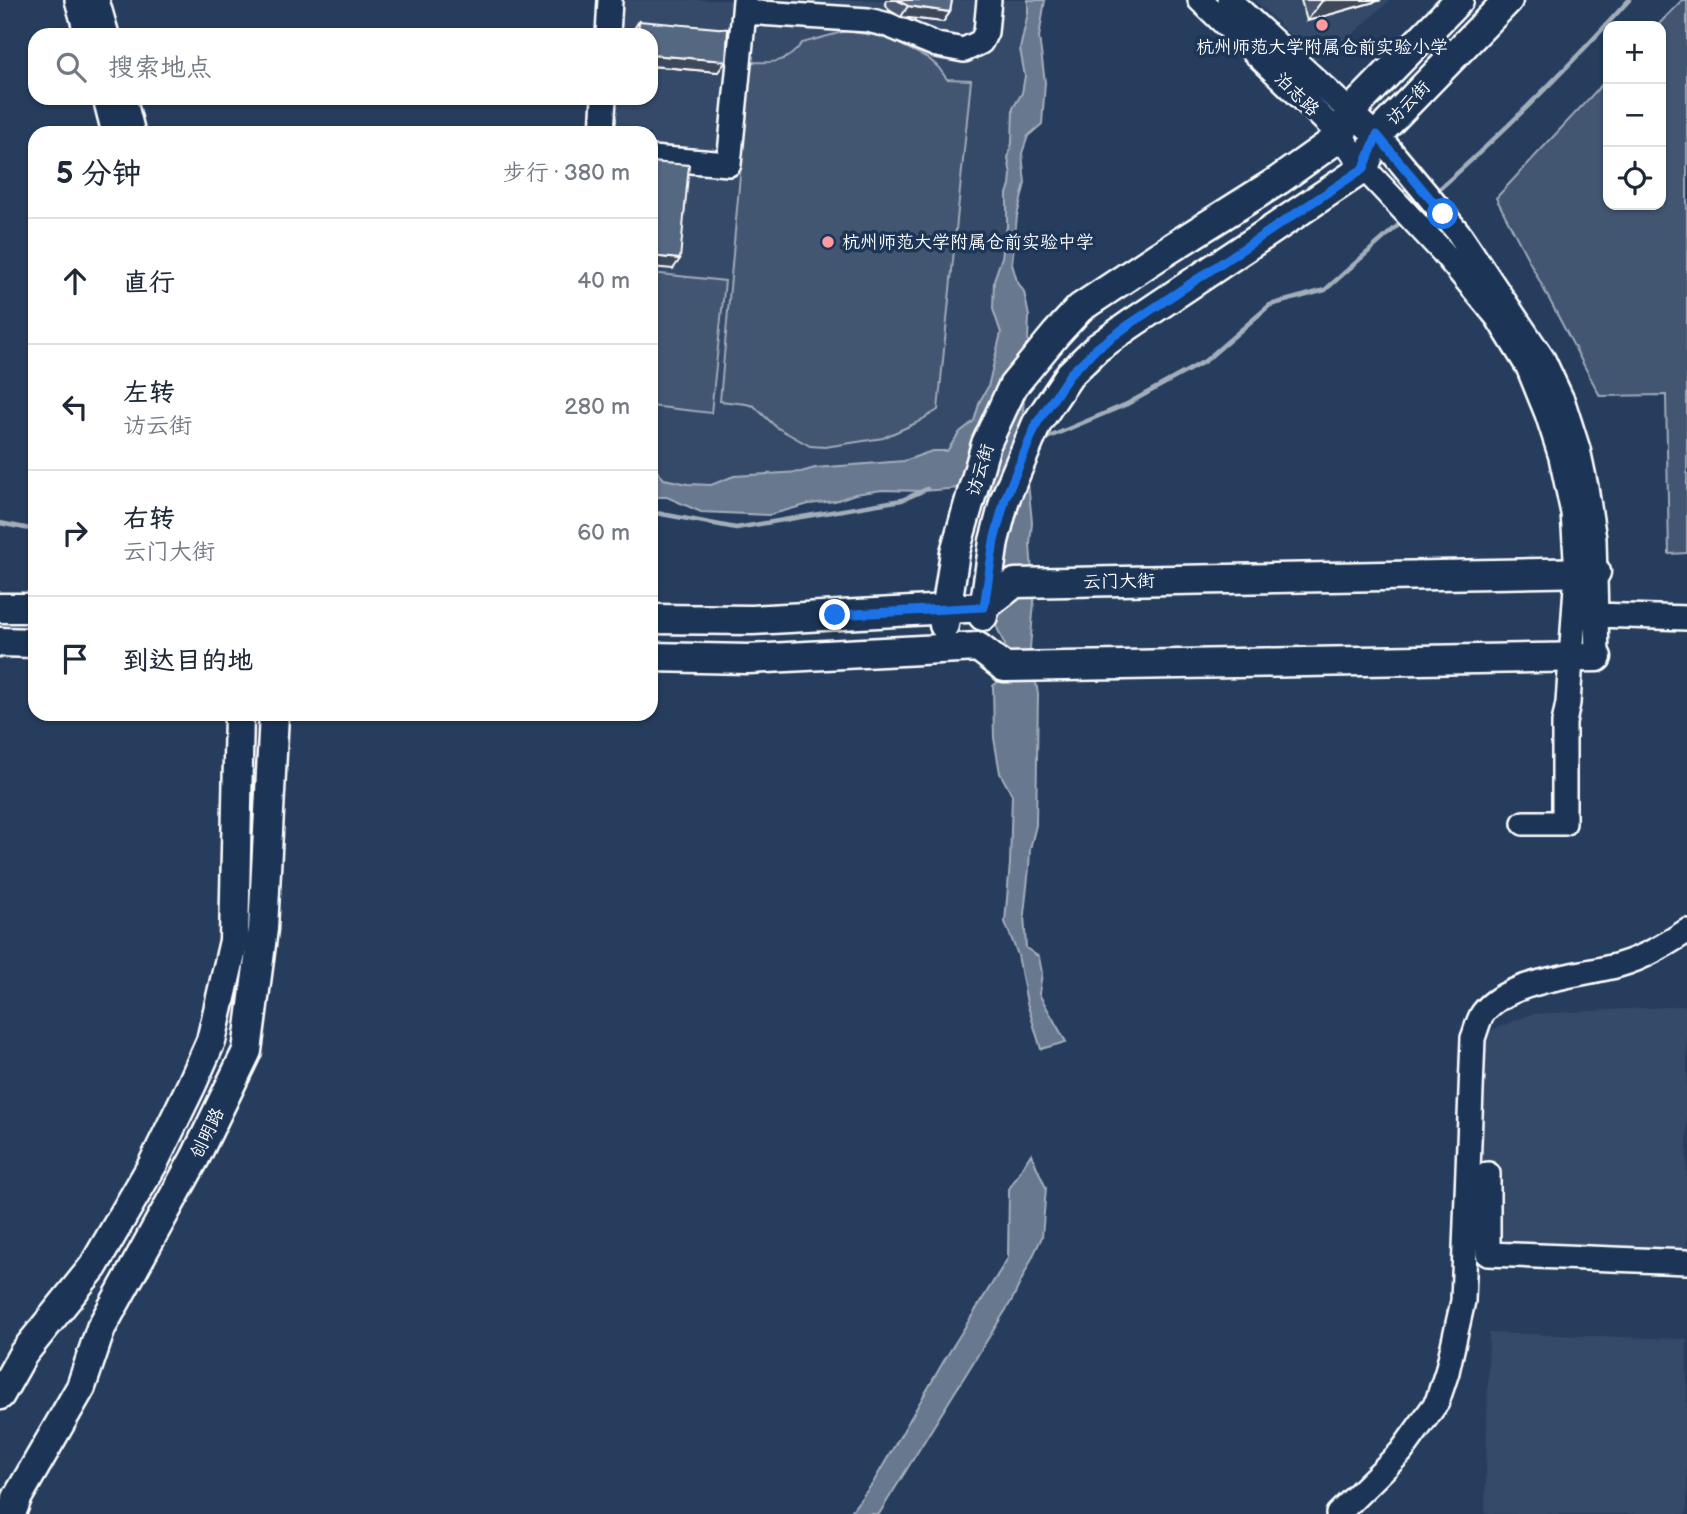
<!DOCTYPE html>
<html lang="zh">
<head>
<meta charset="utf-8">
<style>
	:root { --surface:#fff; --page:#f6f6f7; --text:#1f2937; --muted:#747a83; --line:#e0e1e3 }
	body { margin:0; font-family:"Balsamiq Sans","LXGW WenKai TC",sans-serif; background:var(--page); color:var(--text) }
	.controls { position:absolute; right:21px; top:21px; display:grid; overflow:hidden; border-radius:14px; box-shadow:0 2px 5px #0004 }
	.controls button { width:63px; height:63px; display:grid; place-items:center; padding:0; border:0; border-bottom:2px solid var(--line); background:var(--surface); color:var(--text); font:35px sans-serif }
	.stop { position:absolute; width:21px; height:21px; margin:-16px; border:5px solid #1a73e8; border-radius:50%; background:#fff }
	.stop.end { background:#1a73e8; border-color:#fff; box-shadow:0 2px 7px #0008 }
	.list { margin:0; padding:0; list-style:none }
	h2 { display:flex; justify-content:space-between; align-items:center; height:91px; margin:0; padding:0 28px; font-size:30px }
	h2 small { font-size:23px; font-weight:400; color:var(--muted) }
	.list li { display:grid; grid-template-columns:46px 1fr auto; gap:21px; align-items:center; box-sizing:border-box; height:126px; padding:0 28px; border-top:2px solid var(--line) }
	.list b { display:block; font-size:26px; white-space:nowrap }
	.list p { margin:0; font-size:23px; white-space:nowrap; color:var(--muted) }
	.list em { font-size:23px; font-style:normal; color:var(--muted) }
	.icon { flex:none; width:38px; height:38px; fill:none; stroke:currentColor; stroke-width:2; stroke-linecap:round; stroke-linejoin:round }
	.map { position:relative; flex:none; width:1687px; height:1514px; overflow:hidden }
	.search { position:absolute; background:var(--surface); box-shadow:0 2px 5px #0004; left:28px; top:28px; width:630px; height:77px; display:flex; align-items:center; gap:18px; box-sizing:border-box; padding:0 24px; border-radius:21px; color:var(--muted); font-size:26px }
	.panel { position:absolute; background:var(--surface); box-shadow:0 2px 5px #0004; left:28px; top:126px; width:630px; height:595px; border-radius:21px }
	.map>svg:first-child { display:block }
	.built { fill:#344a68 }
	.green { fill:#425672; stroke:#a0aab8; stroke-width:2 }
	.water { fill:#67788e; stroke:#a4aebb; stroke-width:2 }
	.lines { fill:none; stroke-linecap:round; stroke-linejoin:round }
	.stream { stroke:#a4aebb; stroke-width:4.5 }
	.minor-casing { stroke:#fff; stroke-width:28 }
	.major-casing { stroke:#fff; stroke-width:33 }
	.minor { stroke:#1d3557; stroke-width:23 }
	.major { stroke:#1d3557; stroke-width:28 }
	.wall { fill:#49596f; stroke:#fff; stroke-width:2 }
	.shaded-wall { fill:#3c485a; stroke:#fff; stroke-width:2 }
	.building { fill:#556781; stroke:#fff; stroke-width:2 }
	.route { stroke:#1a73e8; stroke-width:9 }
	.poi-dot { fill:#ff9aa2; stroke:#1d3557; stroke-width:2.5 }
	.labels { text-anchor:middle; stroke-width:7; stroke-linejoin:round; paint-order:stroke }
	.poi-label { font-size:18px; fill:#fff; stroke:#1d3557 }
	.street-label { font-size:18px; fill:#fff; stroke:#1d3557 }
</style>
</head>
<body>
<div class="map">
<svg width="1687" height="1514" viewBox="0 0 1687 1514">
	<rect width="100%" height="100%" fill="#263d5e"/>
	<filter id="ink" filterUnits="userSpaceOnUse"><feTurbulence type="fractalNoise" baseFrequency=".0143" numOctaves="2"/><feDisplacementMap in="SourceGraphic" scale="14" xChannelSelector="R" yChannelSelector="G"/><feConvolveMatrix kernelMatrix="1 2 1 2 8 2 1 2 1" color-interpolation-filters="sRGB"/></filter>
	<g filter="url(#ink)">
		<path class="built" d="M596 0H1029L1028 13 1020 49 1025 76 1022 93 1013 108 1012 143 1008 158 1011 174 1010 185 1007 194V226L1002 258 994 280 993 309 1001 333 988 387 980 401 974 421 960 433 947 451H932L904 461 816 468 801 472 734 476 711 485 688 484 664 479 654 468H651V133H588L590 98H651V35H594Z
			M1255 0H1390L1337 49 1315 60Z
			M1687 1006V1276L1476 1263 1481 1056 1486 1032 1532 1014Z
			M1489 1333 1687 1339V1514H1485Z"/>
		<path class="green" d="M1682 0H1687V553L1669 554 1666 395 1600 396 1496 198 1608 78V205H1661V26H1657Z
			M846 31 879 36 891 40 928 58 938 67 947 79 971 80 938 410 916 423 883 438 825 447 810 446 776 427 754 406 746 404 720 401 750 62C772 63 787 64 802 43Z
			M651 273 725 281 711 413 651 406Z"/>
		<path class="water" d="M1028 0H1045L1039 37 1045 82 1042 124 1028 136 1022 153 1025 183 1017 216 1012 264 1017 281 1024 292 1029 316 1027 366 1022 422 1029 448 1027 473 1032 522 1030 544 1034 602 1030 648 1038 694 1036 825 1030 849 1029 868 1024 914 1026 948 1039 957 1042 973 1039 994 1066 1042 1041 1049 1027 1003 1018 955 1005 922 1010 863 1012 795 1000 773 994 738 993 686 1007 674 1005 645 994 621 993 501 986 486 922 491 882 490 855 494 835 501 809 504 769 515 701 512 667 497H651V468H654L664 479 688 484 711 485 734 476 801 472 815 468 904 461 932 451H947L960 432 974 421 980 401 988 387 1001 333 993 309 994 280 1002 257 1007 226V194L1010 185 1011 174 1008 158 1012 143 1013 108 1022 93 1025 76 1020 49 1028 13Z
			M1031 1154 1046 1188 1042 1237 1012 1300 879 1514H849L873 1483 945 1359 1008 1258 1009 1189Z"/>
		<g class="lines">
			<path class="stream" d="M1436 192C1505 131 1568 68 1629 0
				M1042 440 1127 404 1205 361 1270 305 1325 290 1403 221
				M651 512 736 528 902 500 927 489
				M0 523 35 530"/>
			<g class="minor-casing">
				<path id="minor" d="M77 0 87 35
					M97 0 107 35
					M745 0 744 12 868 20 888 25 937 45 964 50 981 42 986 32 989 0
					M1200 0 1341 136 1364 168 1443 252 1497 317 1528 367 1547 414 1561 457 1573 513 1577 572 1568 703 1564 723V823H1524
					M1229 0 1385 144 1458 232 1543 359 1563 402 1578 449 1586 487 1594 539 1597 657
					M608 35 610 0
					M105 98 114 133
					M124 98 133 133
					M602 133 604 98
					M651 158 729 164 744 12
					M1596 615 1687 618
					M1488 1174V1254L1687 1262
					M1338 1514 1401 1452 1437 1402 1447 1372 1463 1301 1473 1038C1476 1031 1478 1020 1483 1013 1509 979 1580 976 1619 965 1644 958 1665 945 1687 931"/>
			</g>
			<g class="major-casing">
				<path id="major" d="M0 608H35
					M983 616 994 541 1005 499 1037 423 1070 374 1097 348 1131 324 1364 168 1377 135 1508 0
					M651 619 752 620 984 607 1015 583 1596 572
					M944 625 955 552 986 444 1013 386 1056 334 1080 308 1157 257 1279 180 1341 136 1350 112 1459 0
					M0 642 35 643
					M651 657 748 659 978 647 1004 667 1597 657
					M0 1395 23 1354 93 1267 153 1164 191 1086 211 1041 234 941 239 714
					M11 1514 17 1498 81 1387 101 1328 195 1158 247 1051 263 929 274 714"/>
			</g>
			<use href="#minor" class="minor"/>
			<use href="#major" class="major"/>
		</g>
		<path class="wall" d="M886 0H952L950 12 943 22 901 17 889 10 885 3Z
			M1301 0H1381L1307 21Z
			M639 21 718 72 651 66V35H631L632 32Z"/>
		<path class="shaded-wall" d="M1326 0H1381L1307 21 1322 1Z
			M908 6 950 12 943 22 901 17Z
			M651 55 726 61 718 72 651 66Z
			M651 256 680 259 673 269 651 267Z"/>
		<path class="building" d="M897 0H952L950 12 908 6Z
			M639 21 728 29 726 61 651 55V35H638Z
			M651 162 689 165 680 259 651 256Z"/>
	</g>
	<g class="lines" filter="url(#ink)">
		<path class="route" d="M835 615 984 607 994 541 1005 499 1037 423 1070 374 1097 348 1130 324 1364 168 1377 135 1443 214"/>
	</g>
	<g class="poi-dot">
		<circle cx="1322" cy="25" r="7"/>
		<circle cx="828" cy="242" r="7"/>
	</g>
	<g class="labels">
		<g class="poi-label">
			<text x="1322" y="53">杭州师范大学附属仓前实验小学</text>
			<text x="842" y="248" text-anchor="start">杭州师范大学附属仓前实验中学</text>
		</g>
		<g class="street-label">
			<text transform="translate(1297 94) rotate(44)" y="6">泊志路</text>
			<text transform="translate(1408 103) rotate(-46)" y="6">访云街</text>
			<text transform="translate(980 470) rotate(-73)" y="6">访云街</text>
			<text transform="translate(1119 581) rotate(-1)" y="6">云门大街</text>
			<text transform="translate(207 1133) rotate(-64)" y="6">创明路</text>
		</g>
	</g>
</svg>
<div class="controls">
<button>+</button>
<button>−</button>
<button><svg class="icon" aria-label="locate" viewBox="0 0 24 24"><circle cx="12" cy="12" r="6"/><path d="M12 2v4M12 18v4M2 12h4M18 12h4"/></svg></button>
</div>
<div class="stop" style="left:1443px;top:214px"></div>
<div class="stop end" style="left:835px;top:615px"></div>
<div class="search"><svg class="icon" aria-label="search" viewBox="0 0 24 24"><circle cx="10" cy="10" r="6"/><path d="M15 15l6 6"/></svg>搜索地点</div>
<section class="panel">
<h2>5 分钟<small>步行 · 380 m</small></h2>
<ul class="list">
<li><svg class="icon" aria-label="ahead" viewBox="0 0 24 24"><path d="M12 20V5M6 11l6-6 6 6"/></svg><div><b>直行</b></div><em>40 m</em></li>
<li><svg class="icon" aria-label="left" viewBox="0 0 24 24"><path d="M17 20v-9H6M10 6l-5 5 5 5"/></svg><div><b>左转</b><p>访云街</p></div><em>280 m</em></li>
<li><svg class="icon" aria-label="right" viewBox="0 0 24 24"><path d="M7 20v-9h11M14 6l5 5-5 5"/></svg><div><b>右转</b><p>云门大街</p></div><em>60 m</em></li>
<li><svg class="icon" aria-label="arrive" viewBox="0 0 24 24"><path d="M6 21V4h12l-3 4 3 4H6"/></svg><div><b>到达目的地</b></div></li>
</ul>
</section>
</div>
</body>
</html>
